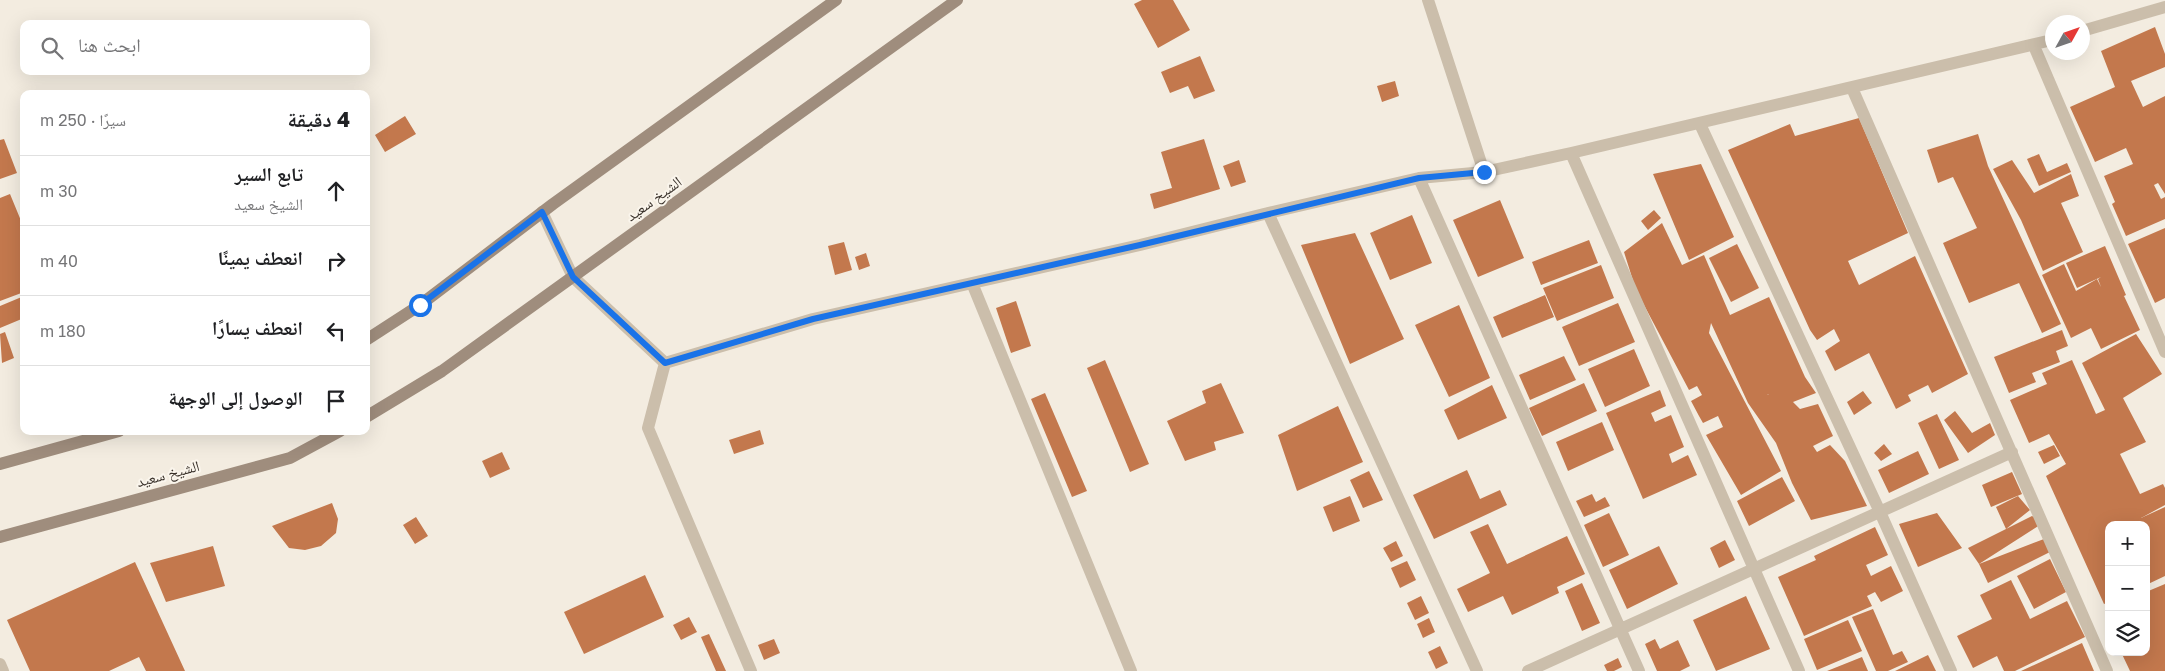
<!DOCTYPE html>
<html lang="ar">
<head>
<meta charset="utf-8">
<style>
	:root { --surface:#fff; --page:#f2f2f2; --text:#202124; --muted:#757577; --line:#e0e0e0 }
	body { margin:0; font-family:"Golos Text","Noto Naskh Arabic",sans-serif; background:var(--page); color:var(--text); direction:rtl }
	.controls { position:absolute; right:15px; bottom:15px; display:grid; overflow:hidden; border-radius:10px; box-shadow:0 5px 20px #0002 }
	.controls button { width:45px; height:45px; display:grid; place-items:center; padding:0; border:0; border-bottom:1px solid var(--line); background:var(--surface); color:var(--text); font:25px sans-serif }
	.compass { position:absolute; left:2045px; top:15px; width:45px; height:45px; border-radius:50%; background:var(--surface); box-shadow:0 5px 20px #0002; rotate:50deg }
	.stop { position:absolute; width:15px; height:15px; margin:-11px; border:4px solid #1a73e8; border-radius:50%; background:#fff }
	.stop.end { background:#1a73e8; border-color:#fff; box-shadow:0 1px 5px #0008 }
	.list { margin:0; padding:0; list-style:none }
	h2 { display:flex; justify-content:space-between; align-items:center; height:65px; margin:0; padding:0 20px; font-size:21px }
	h2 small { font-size:16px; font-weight:400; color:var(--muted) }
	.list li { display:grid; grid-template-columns:32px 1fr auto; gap:15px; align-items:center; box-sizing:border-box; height:70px; padding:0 20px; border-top:1px solid var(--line) }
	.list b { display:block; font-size:19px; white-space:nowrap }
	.list p { margin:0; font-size:16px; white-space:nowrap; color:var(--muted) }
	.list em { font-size:16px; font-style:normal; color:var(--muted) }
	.icon { flex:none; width:28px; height:28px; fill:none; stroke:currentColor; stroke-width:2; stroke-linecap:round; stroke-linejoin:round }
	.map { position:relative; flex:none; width:2165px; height:671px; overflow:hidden; direction:ltr }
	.search { position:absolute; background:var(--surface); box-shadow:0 5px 20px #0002; left:20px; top:20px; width:350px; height:55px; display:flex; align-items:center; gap:12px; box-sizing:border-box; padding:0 18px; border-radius:10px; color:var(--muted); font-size:19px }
	.panel { position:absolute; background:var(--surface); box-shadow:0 5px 20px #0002; left:20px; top:90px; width:350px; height:345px; border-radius:10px; direction:rtl }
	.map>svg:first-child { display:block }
	.building { fill:#c3784d }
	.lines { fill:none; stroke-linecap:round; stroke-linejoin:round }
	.lane { stroke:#cbbeab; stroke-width:12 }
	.street { stroke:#cbbeab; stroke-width:12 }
	.secondary { stroke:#9f8d7d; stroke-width:12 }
	.route { stroke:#1a73e8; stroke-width:6 }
	.labels { text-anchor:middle; stroke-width:4; stroke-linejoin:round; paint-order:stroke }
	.street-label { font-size:15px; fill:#39312a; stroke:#faf5ec }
</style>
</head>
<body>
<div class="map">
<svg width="2165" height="671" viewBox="0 0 2165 671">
	<rect width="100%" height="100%" fill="#f3ece0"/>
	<path class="building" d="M1142 0H1173L1190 30 1158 48 1134 4Z
		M2155 27 2165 54V67L2131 81 2143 107 2165 96V194L2158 183 2154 185 2161 199 2165 197V219L2126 236 2112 204 2115 202 2104 176 2133 164 2126 148 2095 162 2070 107 2115 87 2101 51Z
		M1200 56 1215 91 1194 99 1188 86 1170 93 1161 72Z
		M1395 81 1399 96 1382 102 1377 86Z
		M405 116 416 134 385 152 375 135Z
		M1859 118 1908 233 1848 261 1859 285 1915 256 1968 374 1932 393 1928 385 1908 395 1911 401 1896 409 1869 353 1835 371 1825 351 1840 341 1834 329 1817 340 1810 330 1728 150 1790 124 1795 136Z
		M1978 134 1988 166 2061 324 2042 333 2019 283 1969 303 1943 243 1977 228 1953 177 1938 183 1927 150Z
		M4 139 17 173 0 179V140Z
		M1204 139 1220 189 1154 209 1150 194 1172 188 1161 152Z
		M2039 154 2047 172 2067 163 2071 172 2039 186 2027 159Z
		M1239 160 1246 182 1231 187 1223 166Z
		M2012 160 2034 193 2071 174 2079 196 2061 203 2083 252 2043 271 2021 220 1993 169Z
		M1701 164 1734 237 1689 260 1653 174Z
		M10 194 24 228V292L0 301V198Z
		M1500 200 1524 258 1478 277 1453 220Z
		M1654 210 1661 218 1648 230 1641 221Z
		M1412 215 1432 263 1390 280 1370 233Z
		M1662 223 1682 265 1704 255 1730 315 1769 297 1805 377 1767 395 1805 377 1816 393 1793 402 1800 409 1818 404 1833 436 1813 446 1817 452 1830 445 1845 461 1867 506 1811 520 1792 483 1776 443 1748 403 1711 323 1709 333 1781 471 1741 495 1706 435 1723 427 1718 416 1703 423 1699 416 1691 401 1702 395 1697 386 1689 390 1636 290 1624 252Z
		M2165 228V298L2155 303 2128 244Z
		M1355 233 1404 339 1350 364 1301 245Z
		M1589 240 1598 263 1541 285 1532 262Z
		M844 242 852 270 835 275 828 246Z
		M1737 244 1759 288 1731 302 1709 258Z
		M2105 246 2126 295 2108 304 2124 296 2140 330 2101 349 2091 328 2071 338 2042 275 2064 264 2076 291 2097 279 2101 287 2098 279 2101 277 2077 288 2066 263Z
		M866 253 870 266 859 270 855 257Z
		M1601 265 1614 298 1557 321 1543 288Z
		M1545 295 1554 317 1502 338 1493 317Z
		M24 296V318L0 328V306Z
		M1016 301 1031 346 1011 353 996 308Z
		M1618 303 1635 342 1579 366 1562 327Z
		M1459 305 1490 378 1449 397 1415 325Z
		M2062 330 2068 346 2056 351 2060 362 2032 373 2036 382 2009 393 1994 357Z
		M5 332 14 358 2 363 0 334Z
		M2136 334 2162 374 2123 398 2146 442 2120 454 2140 494 2163 484 2165 488V505L2141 518 2165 507V576L2146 585V525H2109V602L2104 604 2046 476 2066 464 2049 434 2029 443 2010 400 2047 384 2042 373 2072 360 2096 414 2105 410 2082 363Z
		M1634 349 1650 386 1605 407 1588 369Z
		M1564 356 1576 380 1530 400 1519 375Z
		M1105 360 1149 464 1130 472 1087 368Z
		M1221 383 1244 433 1214 442 1216 450 1185 461 1167 421 1206 403 1202 391Z
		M1584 383 1597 411 1542 436 1529 408Z
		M1492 385 1507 418 1458 440 1444 410Z
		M1660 390 1666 406 1651 413 1655 422 1671 415 1684 447 1669 454 1672 463 1688 455 1697 475 1643 499 1606 413Z
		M1863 391 1872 403 1854 415 1847 402Z
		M1045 393 1087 491 1072 497 1031 399Z
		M1338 406 1363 462 1297 491 1278 435Z
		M1955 411 1972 433 1990 423 1995 435 1968 453 1944 420Z
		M1937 414 1959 460 1939 469 1918 423Z
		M1602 422 1614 450 1568 471 1556 442Z
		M760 430 764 444 734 454 729 440Z
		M1884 444 1892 454 1881 461 1874 453Z
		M2054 445 2060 456 2044 464 2038 452Z
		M1918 451 1929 474 1889 493 1878 470Z
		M502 452 510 469 490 478 482 461Z
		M1467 470 1480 499 1500 490 1507 505 1434 539 1413 495Z
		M1369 471 1383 500 1363 508 1350 480Z
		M2012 472 2022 494 1991 507 1982 485Z
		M1782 477 1795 501 1749 526 1737 501Z
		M1592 494 1596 502 1605 497 1610 506 1584 517 1576 501Z
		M1350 496 1360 521 1333 532 1323 507Z
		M2018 496 2030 510 2006 529 1996 507Z
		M332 503 338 519 336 533 321 546 305 550 289 548 272 526Z
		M1609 513 1629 555 1603 567 1584 525Z
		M1937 513 1962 548 1918 567 1899 524Z
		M2032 516 2043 523 1979 564 1968 548Z
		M416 517 428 536 415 544 403 525Z
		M1488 524 1507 564 1567 536 1585 574 1557 587 1559 593 1512 615 1503 596 1468 612 1457 589 1490 573 1470 532Z
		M1875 527 1888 555 1866 565 1871 576 1891 566 1903 591 1881 602 1875 592 1867 596 1872 606 1804 636 1778 577 1816 560 1814 556Z
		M2044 539 2050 552 1988 583 1979 564Z
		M1725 540 1735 560 1719 568 1710 548Z
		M1396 541 1403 556 1391 562 1383 548Z
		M213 546 225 586 166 602 150 563Z
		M1659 546 1678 584 1627 609 1609 570Z
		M2050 559 2066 592 2034 609 2017 576Z
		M1407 561 1416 580 1400 588 1391 568Z
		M135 562 185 671H146L139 657 109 671H30L7 620Z
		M645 575 664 617 584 654 564 612Z
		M2011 580 2030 619 2067 601 2085 637 2015 671H2004L1997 656 1973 668 1957 636 1992 619 1980 595Z
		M1582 583 1600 623 1582 631 1565 591Z
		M2165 584V671H2130L2121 652H2146V592Z
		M1421 596 1429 613 1415 620 1407 603Z
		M1746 596 1770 649 1716 671 1693 620Z
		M1873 609 1893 655 1902 651 1908 662 1888 671H1876L1852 617Z
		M689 617 697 632 681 640 673 625Z
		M1429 618 1435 632 1423 638 1417 624Z
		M1848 620 1862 651 1817 670 1804 639Z
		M709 634 726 671H716L701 637Z
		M774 639 780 653 764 660 758 645Z
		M1655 639 1660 649 1678 640 1690 666 1680 671H1657L1645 644Z
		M2082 643 2094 671H2021Z
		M1440 646 1448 663 1436 669 1428 652Z
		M1928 655 1936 671H1895Z
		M1862 657 1868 671H1827Z
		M1618 658 1622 667 1614 671H1607L1604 665Z"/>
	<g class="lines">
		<path class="lane" d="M1428 0 1484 172
			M0 664 3 671"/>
		<path class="street" d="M2082 31 2165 7
			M2034 46 2165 352
			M1852 88 2107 671
			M1700 124 1880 512 1951 671
			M1571 153 1799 671
			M1419 178 1639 671
			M542 212 573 277 665 363 648 428 751 671
			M1268 213 1477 671
			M972 283 1131 671
			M665 363 813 319 1140 245 1268 213 1419 178 1484 172 1571 153 2052 40
			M1528 671 2012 452"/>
		<path class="secondary" d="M366 340 420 305 553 204 836 0
			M366 417 442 371 957 0
			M0 464 119 431
			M0 537 290 458 340 431"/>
	</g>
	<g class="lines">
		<path class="route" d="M420 305 542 212 573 277 665 363 813 319 1140 245 1419 178 1484 172"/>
	</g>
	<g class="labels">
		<g class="street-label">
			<text transform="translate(654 199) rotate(-36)" y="5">الشيخ سعيد</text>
			<text transform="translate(168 474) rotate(-15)" y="5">الشيخ سعيد</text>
		</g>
	</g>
</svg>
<div class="controls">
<button>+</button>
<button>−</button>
<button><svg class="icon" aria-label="layers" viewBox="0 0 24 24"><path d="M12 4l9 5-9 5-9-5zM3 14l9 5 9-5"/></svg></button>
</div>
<svg class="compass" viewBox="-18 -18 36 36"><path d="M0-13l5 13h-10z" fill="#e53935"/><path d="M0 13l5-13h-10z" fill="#757577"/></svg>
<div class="stop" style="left:420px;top:305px"></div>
<div class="stop end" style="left:1484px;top:172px"></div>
<div class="search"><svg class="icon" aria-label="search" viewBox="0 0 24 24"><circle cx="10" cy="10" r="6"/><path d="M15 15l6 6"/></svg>ابحث هنا</div>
<section class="panel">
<h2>4 دقيقة<small>سيرًا · 250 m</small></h2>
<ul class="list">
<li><svg class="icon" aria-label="ahead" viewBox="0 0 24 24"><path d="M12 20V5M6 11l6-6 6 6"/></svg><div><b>تابع السير</b><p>الشيخ سعيد</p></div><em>30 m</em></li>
<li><svg class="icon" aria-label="right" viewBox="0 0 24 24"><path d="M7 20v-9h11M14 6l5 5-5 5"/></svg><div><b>انعطف يمينًا</b></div><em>40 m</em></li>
<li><svg class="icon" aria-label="left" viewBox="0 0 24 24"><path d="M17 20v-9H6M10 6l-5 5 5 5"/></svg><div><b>انعطف يسارًا</b></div><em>180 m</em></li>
<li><svg class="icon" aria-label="arrive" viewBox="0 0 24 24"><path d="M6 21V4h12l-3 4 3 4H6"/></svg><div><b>الوصول إلى الوجهة</b></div></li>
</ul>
</section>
</div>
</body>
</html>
